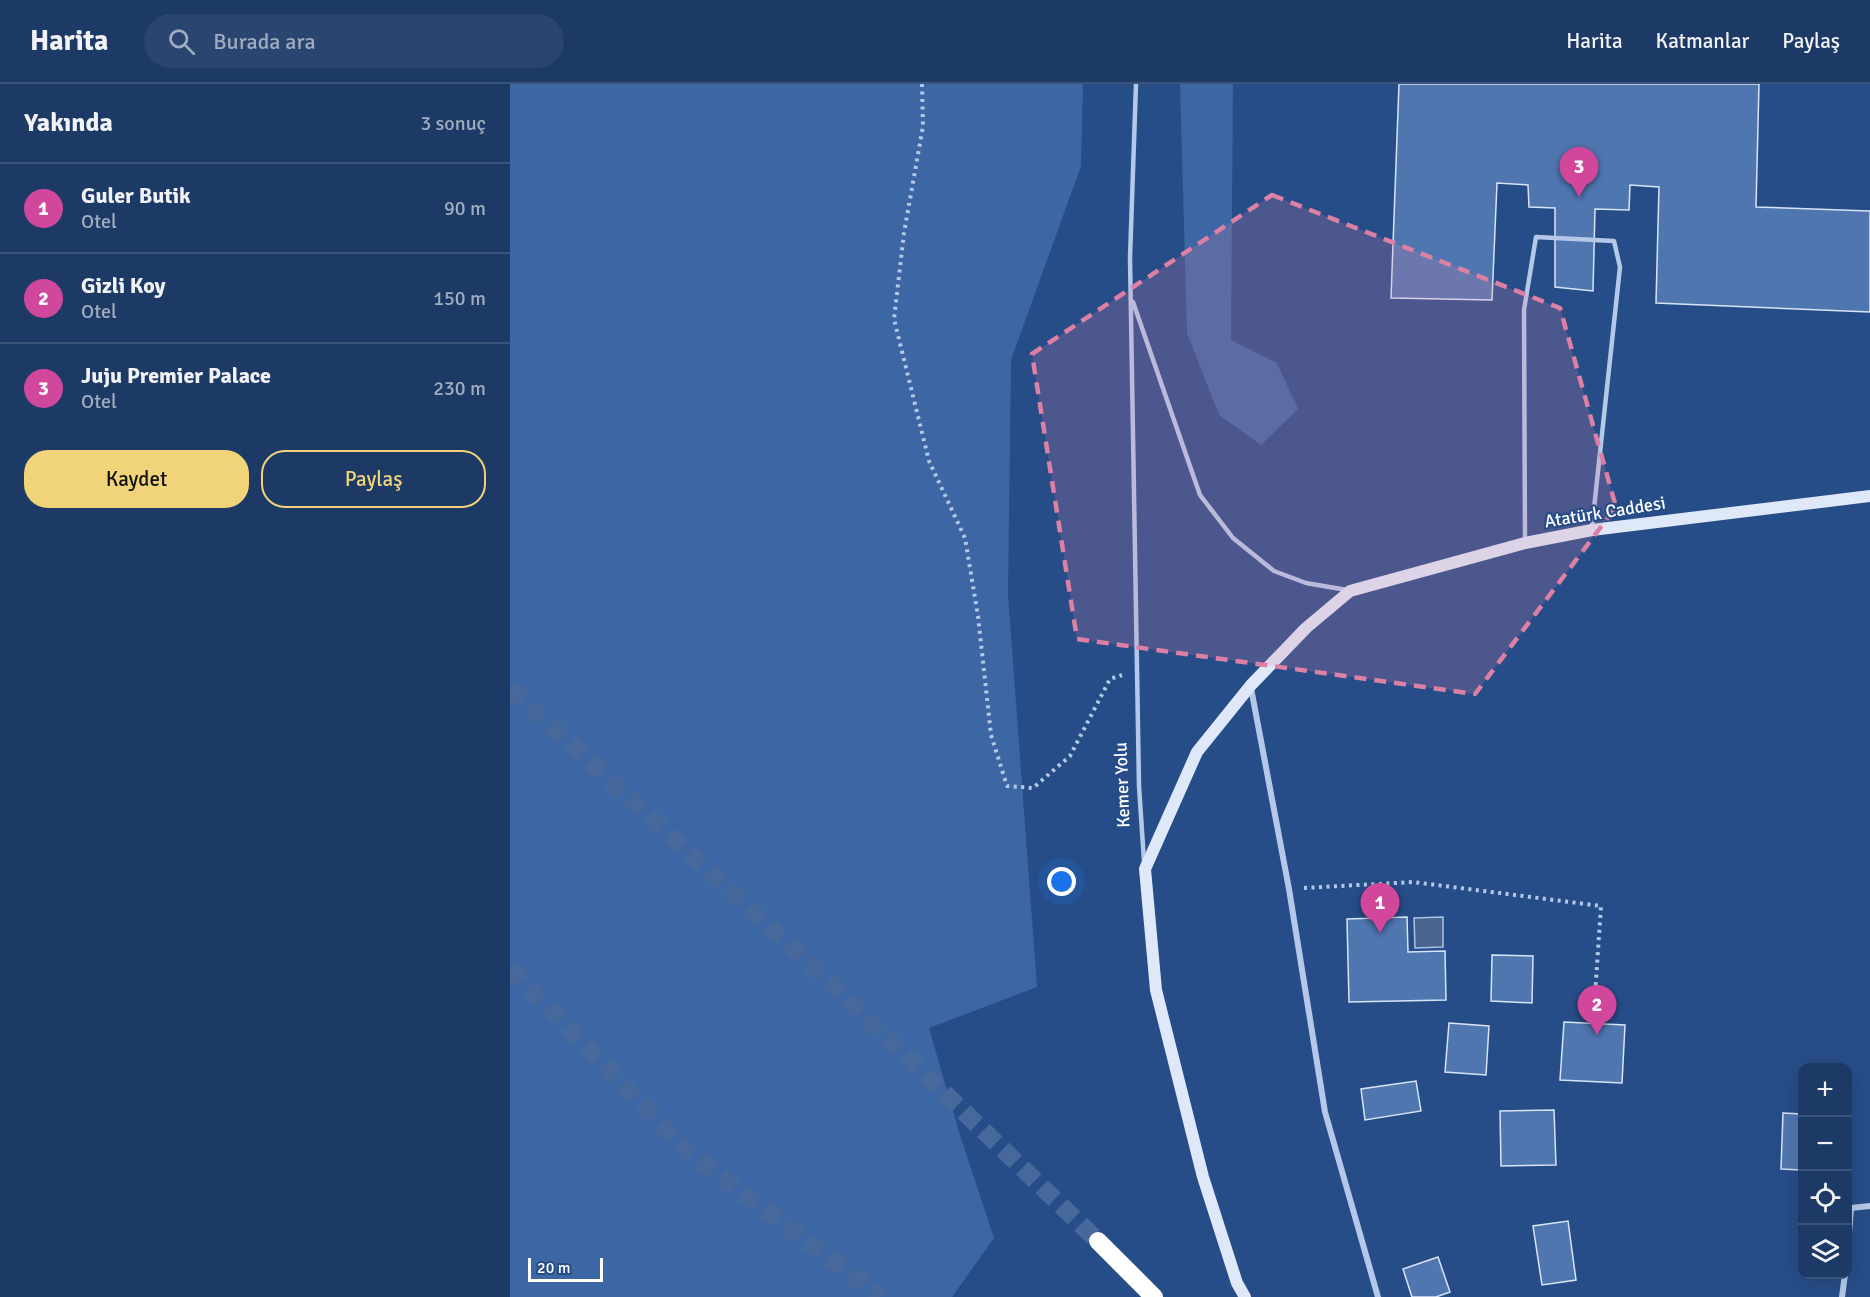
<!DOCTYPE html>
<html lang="tr">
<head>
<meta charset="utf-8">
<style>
	:root { --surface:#1d3a66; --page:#2a456f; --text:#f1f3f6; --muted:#a0adbf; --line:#3b547a; --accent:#f1d479 }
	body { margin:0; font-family:Signika,sans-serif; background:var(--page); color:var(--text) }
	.controls { position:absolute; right:18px; bottom:18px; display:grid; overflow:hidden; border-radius:12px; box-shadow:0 6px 24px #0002 }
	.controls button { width:54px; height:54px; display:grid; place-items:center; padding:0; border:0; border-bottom:2px solid var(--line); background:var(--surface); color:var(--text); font:30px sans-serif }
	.scale { position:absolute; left:18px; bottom:15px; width:75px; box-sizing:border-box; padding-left:6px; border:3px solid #fff; border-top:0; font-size:16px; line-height:21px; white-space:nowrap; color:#fff; -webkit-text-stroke:4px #274d88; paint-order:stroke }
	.you { position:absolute; left:552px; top:798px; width:21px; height:21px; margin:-15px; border:4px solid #fff; border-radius:50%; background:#1a73e8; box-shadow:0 0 0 9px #1a73e833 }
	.badge { display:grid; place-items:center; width:39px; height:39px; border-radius:50%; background:var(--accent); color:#fff; font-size:20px; font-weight:700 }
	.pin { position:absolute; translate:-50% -50px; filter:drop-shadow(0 2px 3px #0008) }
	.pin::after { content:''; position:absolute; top:32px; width:21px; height:18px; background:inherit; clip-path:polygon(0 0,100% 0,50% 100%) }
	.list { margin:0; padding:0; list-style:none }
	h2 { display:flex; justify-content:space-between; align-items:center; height:78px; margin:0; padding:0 24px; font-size:26px }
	h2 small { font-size:20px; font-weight:400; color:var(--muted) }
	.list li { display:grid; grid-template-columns:39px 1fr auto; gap:18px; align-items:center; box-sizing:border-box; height:90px; padding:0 24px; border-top:2px solid var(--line) }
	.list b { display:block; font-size:22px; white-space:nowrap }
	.list p { margin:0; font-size:20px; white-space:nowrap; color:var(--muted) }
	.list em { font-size:20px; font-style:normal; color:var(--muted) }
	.actions { display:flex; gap:12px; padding:18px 24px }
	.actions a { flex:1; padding:14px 0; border:2px solid var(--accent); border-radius:24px; text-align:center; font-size:21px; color:var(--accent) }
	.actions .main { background:var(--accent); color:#111 }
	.icon { flex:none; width:33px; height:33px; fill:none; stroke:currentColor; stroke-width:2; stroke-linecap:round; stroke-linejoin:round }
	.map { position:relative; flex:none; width:1360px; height:1213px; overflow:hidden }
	header { display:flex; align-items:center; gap:36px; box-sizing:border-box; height:84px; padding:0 30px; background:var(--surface); border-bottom:2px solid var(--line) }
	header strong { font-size:28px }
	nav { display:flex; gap:33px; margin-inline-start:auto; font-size:21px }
	.search { width:420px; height:54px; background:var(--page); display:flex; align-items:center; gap:15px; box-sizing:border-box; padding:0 21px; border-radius:33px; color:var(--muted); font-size:22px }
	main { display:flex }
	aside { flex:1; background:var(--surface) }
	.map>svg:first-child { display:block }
	.green { fill:#3c66a4 }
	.water { fill:#4a648f; stroke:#a8c3e9; stroke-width:1.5 }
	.building { fill:#5076b0; stroke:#d7e4f7; stroke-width:1.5 }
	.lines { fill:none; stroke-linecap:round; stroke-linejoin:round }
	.highway-tunnel { stroke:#47689a; stroke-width:18; stroke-dasharray:18 9; stroke-linecap:butt }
	.path { stroke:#b4c9e9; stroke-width:4; stroke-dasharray:3 4.5; stroke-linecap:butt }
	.lane { stroke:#b4c9e9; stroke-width:4.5 }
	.street { stroke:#b4c9e9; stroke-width:6 }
	.secondary { stroke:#dee8f8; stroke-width:12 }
	.highway { stroke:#fff; stroke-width:18 }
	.marked { fill:#dd80a5; fill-opacity:0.2; stroke:#dd80a5; stroke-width:4.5; stroke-dasharray:12 8; stroke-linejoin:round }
	.labels { text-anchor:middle; stroke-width:4.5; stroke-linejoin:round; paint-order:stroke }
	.street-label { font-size:18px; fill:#fff; stroke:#274d88 }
</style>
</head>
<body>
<header>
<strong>Harita</strong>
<div class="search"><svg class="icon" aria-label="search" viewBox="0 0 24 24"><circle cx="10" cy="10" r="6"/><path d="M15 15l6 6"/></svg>Burada ara</div>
<nav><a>Harita</a><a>Katmanlar</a><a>Paylaş</a></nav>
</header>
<main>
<aside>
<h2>Yakında<small>3 sonuç</small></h2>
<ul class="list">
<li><span class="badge" style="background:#d1479c">1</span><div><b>Guler Butik</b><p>Otel</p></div><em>90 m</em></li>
<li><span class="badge" style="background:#d1479c">2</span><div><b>Gizli Koy</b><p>Otel</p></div><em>150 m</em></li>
<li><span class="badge" style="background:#d1479c">3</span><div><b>Juju Premier Palace</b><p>Otel</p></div><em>230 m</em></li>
</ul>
<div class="actions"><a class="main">Kaydet</a><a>Paylaş</a></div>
</aside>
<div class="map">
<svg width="1360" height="1213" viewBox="0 0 1360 1213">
	<rect width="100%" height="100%" fill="#274d88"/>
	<path class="green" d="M0 0H573L571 82 501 276 498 511 527 903 419 944 450 1051 484 1154 442 1213H0Z
		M670 0H723L721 256 767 279 788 325 751 361 709 331 677 249Z"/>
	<path class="water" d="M933 833V863L905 864 904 834Z"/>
	<path class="building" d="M889 0H1249L1246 123 1360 127V228L1146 219 1149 103 1120 101 1119 126 1085 125 1083 207 1045 203V124L1019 123 1018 101 987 99 982 216 881 214Z
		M897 833 898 868 935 867 936 916 839 918 837 835Z
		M982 871 1023 872 1022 919 981 917Z
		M1054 938 1115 941 1112 999 1050 996Z
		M939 939 979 942 976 991 935 988Z
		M906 997 911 1027 855 1036 851 1005Z
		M1044 1026 1046 1081 991 1082 990 1027Z
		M1273 1029 1292 1030V1086L1271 1085Z
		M1058 1137 1066 1196 1032 1201 1023 1142Z
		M928 1173 940 1208 926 1213H902L893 1185Z"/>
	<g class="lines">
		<path class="highway-tunnel" d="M0 604 316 895 588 1157
			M0 884 180 1070 371 1213"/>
		<path class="path" d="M412 0 413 42 394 149 384 235 419 377 455 454 468 532 481 651 497 702 523 704 560 672 600 595 612 591
			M794 804 903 798 1091 822 1085 911"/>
		<path class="lane" d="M626 0 620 174 629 702 634 777
			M623 218 690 411 723 454 764 487 796 499 837 506
			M1015 458 1014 226 1026 153 1104 157 1110 183 1082 443"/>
		<path class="street" d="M741 604 779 805 815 1028 868 1213
			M1338 1163 1341 1124 1360 1122
			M1332 1213 1335 1190"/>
		<path class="secondary" d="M735 1213 727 1199 693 1093 646 906 635 785 687 668 741 601 796 544 840 507 1015 459 1082 446 1360 412"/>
		<path class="highway" d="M588 1157 644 1213"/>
	</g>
	<path class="marked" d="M762 111 1050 224 1106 423 965 610 567 555 522 270Z"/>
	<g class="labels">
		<g class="street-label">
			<text transform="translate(1095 428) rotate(-9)" y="6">Atatürk Caddesi</text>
			<text transform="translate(612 701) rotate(-92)" y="6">Kemer Yolu</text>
		</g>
	</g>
</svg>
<div class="controls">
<button>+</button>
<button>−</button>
<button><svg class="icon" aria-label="locate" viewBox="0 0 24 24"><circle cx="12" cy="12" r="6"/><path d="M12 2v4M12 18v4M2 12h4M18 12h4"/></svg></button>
<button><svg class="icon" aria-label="layers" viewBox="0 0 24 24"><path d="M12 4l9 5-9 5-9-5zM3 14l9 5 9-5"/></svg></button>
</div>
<div class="scale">20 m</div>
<div class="you"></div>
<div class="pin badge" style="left:870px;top:849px;background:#d1479c">1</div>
<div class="pin badge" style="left:1087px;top:951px;background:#d1479c">2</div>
<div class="pin badge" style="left:1069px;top:113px;background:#d1479c">3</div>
</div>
</main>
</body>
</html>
